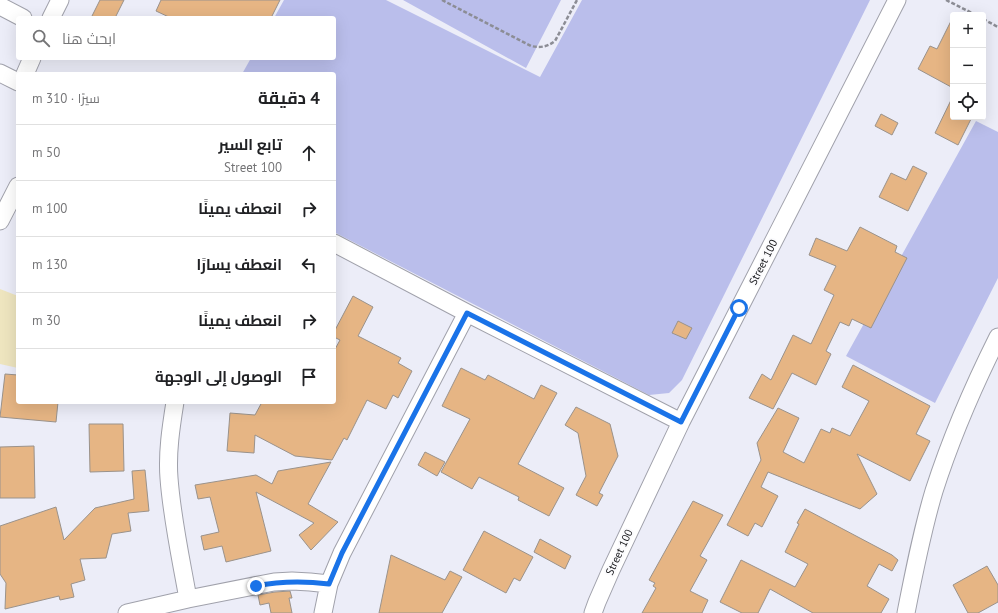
<!DOCTYPE html>
<html lang="ar">
<head>
<meta charset="utf-8">
<style>
	:root { --surface:#fff; --page:#f6f6f6; --text:#202124; --muted:#757577; --line:#e0e0e0 }
	body { margin:0; font-family:"PT Sans",Cairo,sans-serif; background:var(--page); color:var(--text); direction:rtl }
	.controls { position:absolute; right:12px; top:12px; display:grid; overflow:hidden; border-radius:4px; box-shadow:0 4px 16px #0002 }
	.controls button { width:36px; height:36px; display:grid; place-items:center; padding:0; border:0; border-bottom:1px solid var(--line); background:var(--surface); color:var(--text); font:20px sans-serif }
	.stop { position:absolute; width:12px; height:12px; margin:-9px; border:3px solid #1a73e8; border-radius:50%; background:#fff }
	.stop.end { background:#1a73e8; border-color:#fff; box-shadow:0 1px 4px #0008 }
	.list { margin:0; padding:0; list-style:none }
	h2 { display:flex; justify-content:space-between; align-items:center; height:52px; margin:0; padding:0 16px; font-size:17px }
	h2 small { font-size:13px; font-weight:400; color:var(--muted) }
	.list li { display:grid; grid-template-columns:26px 1fr auto; gap:12px; align-items:center; box-sizing:border-box; height:56px; padding:0 16px; border-top:1px solid var(--line) }
	.list b { display:block; font-size:15px; white-space:nowrap }
	.list p { margin:0; font-size:13px; white-space:nowrap; color:var(--muted) }
	.list em { font-size:13px; font-style:normal; color:var(--muted) }
	.icon { flex:none; width:22px; height:22px; fill:none; stroke:currentColor; stroke-width:2; stroke-linecap:round; stroke-linejoin:round }
	.map { position:relative; flex:none; width:998px; height:613px; overflow:hidden; direction:ltr }
	.search { position:absolute; background:var(--surface); box-shadow:0 4px 16px #0002; left:16px; top:16px; width:320px; height:44px; display:flex; align-items:center; gap:10px; box-sizing:border-box; padding:0 14px; border-radius:4px; color:var(--muted); font-size:15px }
	.panel { position:absolute; background:var(--surface); box-shadow:0 4px 16px #0002; left:16px; top:72px; width:320px; height:332px; border-radius:4px; direction:rtl }
	.map>svg:first-child { display:block }
	.green { fill:#babeeb }
	.sand { fill:#eee5bf }
	.building { fill:#e6b584; stroke:#9a928b }
	.lines { fill:none; stroke-linecap:round; stroke-linejoin:round }
	.minor-casing { stroke:#a0a1ab; stroke-width:19 }
	.path { stroke:#8c8d95; stroke-width:2.5; stroke-dasharray:4 2; stroke-linecap:butt }
	.minor { stroke:#fff; stroke-width:17 }
	.route { stroke:#1a73e8; stroke-width:5 }
	.labels { text-anchor:middle; stroke-width:4; stroke-linejoin:round; paint-order:stroke }
	.street-label { font-size:11px; fill:#16171a; stroke:#fbfbfd }
</style>
</head>
<body>
<div class="map">
<svg width="998" height="613" viewBox="0 0 998 613">
	<rect width="100%" height="100%" fill="#ecedf8"/>
	<path class="green" d="M284 0H386L540 77 582 0H870L682 380 669 393 649 395 334 232V74H242L251 58H334V18H274Z
		M403 0H561L526 68Z
		M976 121 998 132V278L935 403 846 356Z"/>
	<path class="sand" d="M0 289 18 296V368L0 364Z"/>
	<path class="building" d="M100 0H124L115 18H91Z
		M161 0H280L271 18H171L156 11Z
		M953 17V88L918 69 930 46 937 49Z
		M953 96V117H972L958 145 935 133Z
		M881 114 898 123 892 135 875 126Z
		M913 166 927 173 908 211 879 197 891 173 906 180Z
		M860 227 897 246 895 252 907 258 871 328 852 319 849 326 840 322 826 351 831 354 816 385 792 373 773 409 749 398 762 374 771 380 793 335 811 344 834 295 824 290 836 266 809 255 816 238 847 251Z
		M353 296 373 307 358 336 401 358 398 363 412 371 398 398 393 395 386 409 367 400 347 440 344 438 332 460 295 456 255 435 254 453 227 451 230 413 255 415 262 402H334V351L340 340 334 337V332Z
		M678 321 692 328 686 339 672 333Z
		M853 365 930 406 916 434 930 441 910 481 857 454 877 494 860 509 768 472 761 487 778 496 762 527 755 523 748 536 727 525 761 460 757 443 778 408 799 418 783 452 804 463 821 429 830 433 832 428 850 436 869 401 842 387Z
		M461 368 485 380 488 375 534 399 541 385 557 393 518 464 564 488 549 516 518 500 519 497 479 477 472 489 441 472 470 419 442 406Z
		M5 374 18 375V402H58L56 422 0 417Z
		M576 407 610 424 618 456 599 493 603 495 597 506 576 495 586 476 578 433 565 425Z
		M89 424H123L124 471 90 472Z
		M34 446 35 498H0V447Z
		M425 452 445 462 437 476 418 465Z
		M331 462 308 504 338 522 311 550 299 535 314 523 256 492 271 551 226 562 222 546 204 550 201 536 219 532 210 497 198 499 195 485 256 475 272 484 278 471Z
		M145 470 149 511 128 513 131 531 112 534 106 558 80 559 85 580 71 584 74 597 60 600 59 596 5 609 6 583 0 574V526L56 507 64 540 95 508 134 499 132 471Z
		M693 501 723 515 700 556 707 560 690 591 708 600 702 613H642L656 588 653 586 655 583 649 580Z
		M805 509 892 555 898 560 892 571 879 564 867 586 889 599 881 613H813L770 589 758 613H742L720 602 741 560 795 587 808 564 785 552 799 524 797 523Z
		M484 531 533 557 520 581 514 578 506 593 463 570Z
		M540 539 571 556 565 569 534 552Z
		M391 555 445 580 450 571 462 577 442 613H379Z
		M987 566 998 585V602L978 613H968L953 585Z
		M290 591 292 598H289L292 613H271L269 603 260 605 258 595 275 592Z"/>
	<g class="lines">
		<g class="minor-casing">
			<path id="minor" d="M0 6 23 18
				M51 18 60 0
				M0 73 18 82
				M25 74 32 58
				M0 221 18 186
				M334 243 467 313 681 422
				M175 402C171 427 167 453 169 478 172 519 181 559 188 599
				M127 613 188 599 274 582 292 581 310 582 329 584
				M323 613 329 584 342 553 467 313
				M593 613 597 602 611 570 681 422 897 0
				M906 613C914 572 922 531 934 491 951 438 973 387 998 337"/>
		</g>
		<path class="path" d="M442 0 531 46C540 48 547 47 555 41L577 0
			M946 0 976 15
			M983 19 998 27"/>
		<use href="#minor" class="minor"/>
	</g>
	<g class="lines">
		<path class="route" d="M256 586C281 581 303 581 329 584L342 553 467 313 681 422 739 308"/>
	</g>
	<g class="labels">
		<g class="street-label">
			<text transform="translate(763 262) rotate(-63)" y="4">Street 100</text>
			<text transform="translate(619 552) rotate(-65)" y="4">Street 100</text>
		</g>
	</g>
</svg>
<div class="controls">
<button>+</button>
<button>−</button>
<button><svg class="icon" aria-label="locate" viewBox="0 0 24 24"><circle cx="12" cy="12" r="6"/><path d="M12 2v4M12 18v4M2 12h4M18 12h4"/></svg></button>
</div>
<div class="stop" style="left:739px;top:308px"></div>
<div class="stop end" style="left:256px;top:586px"></div>
<div class="search"><svg class="icon" aria-label="search" viewBox="0 0 24 24"><circle cx="10" cy="10" r="6"/><path d="M15 15l6 6"/></svg>ابحث هنا</div>
<section class="panel">
<h2>4 دقيقة<small>سيرًا · 310 m</small></h2>
<ul class="list">
<li><svg class="icon" aria-label="ahead" viewBox="0 0 24 24"><path d="M12 20V5M6 11l6-6 6 6"/></svg><div><b>تابع السير</b><p>Street 100</p></div><em>50 m</em></li>
<li><svg class="icon" aria-label="right" viewBox="0 0 24 24"><path d="M7 20v-9h11M14 6l5 5-5 5"/></svg><div><b>انعطف يمينًا</b></div><em>100 m</em></li>
<li><svg class="icon" aria-label="left" viewBox="0 0 24 24"><path d="M17 20v-9H6M10 6l-5 5 5 5"/></svg><div><b>انعطف يسارًا</b></div><em>130 m</em></li>
<li><svg class="icon" aria-label="right" viewBox="0 0 24 24"><path d="M7 20v-9h11M14 6l5 5-5 5"/></svg><div><b>انعطف يمينًا</b></div><em>30 m</em></li>
<li><svg class="icon" aria-label="arrive" viewBox="0 0 24 24"><path d="M6 21V4h12l-3 4 3 4H6"/></svg><div><b>الوصول إلى الوجهة</b></div></li>
</ul>
</section>
</div>
</body>
</html>
